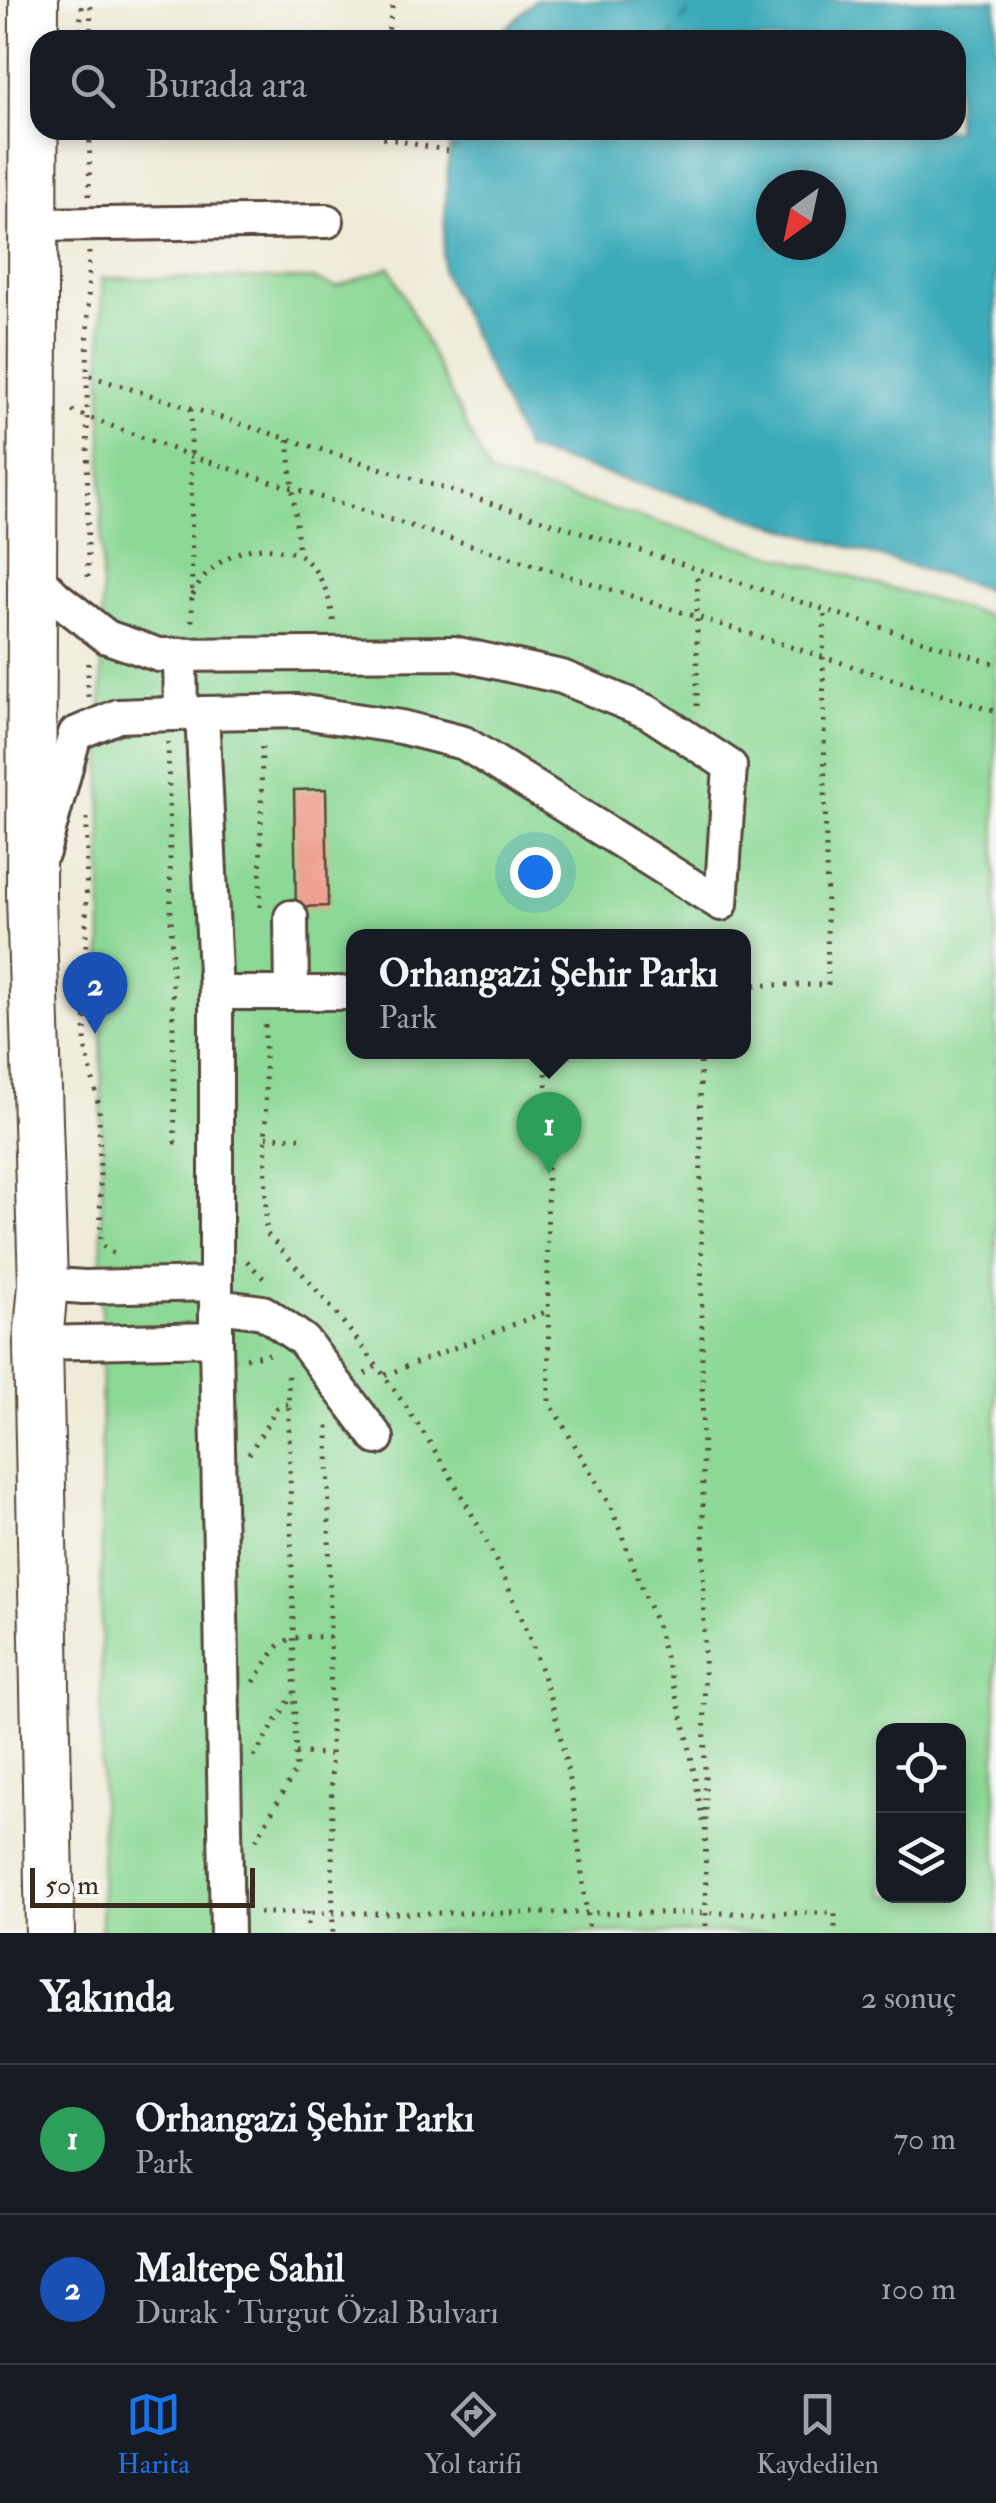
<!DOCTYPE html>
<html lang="tr">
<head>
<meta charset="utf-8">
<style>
	:root { --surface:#171b24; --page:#242831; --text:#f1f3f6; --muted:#9ea1a6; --line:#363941; --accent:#1a73e8 }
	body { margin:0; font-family:"IM FELL Double Pica",serif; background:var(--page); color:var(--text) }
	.controls { position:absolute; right:30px; bottom:30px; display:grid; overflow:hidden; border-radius:20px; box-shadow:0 5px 15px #0003 }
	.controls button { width:90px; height:90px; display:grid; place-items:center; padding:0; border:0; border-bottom:2px solid var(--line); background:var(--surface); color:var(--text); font:50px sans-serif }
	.compass { position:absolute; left:756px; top:170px; width:90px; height:90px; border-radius:50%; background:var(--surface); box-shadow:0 5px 15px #0003; rotate:213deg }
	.scale { position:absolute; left:30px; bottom:25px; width:225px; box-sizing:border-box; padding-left:10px; border:5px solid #3b2a1e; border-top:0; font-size:28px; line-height:35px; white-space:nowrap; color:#3b2a1e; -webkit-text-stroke:8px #f6f6f2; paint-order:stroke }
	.you { position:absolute; left:535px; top:872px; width:35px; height:35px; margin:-25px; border:8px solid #fff; border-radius:50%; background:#1a73e8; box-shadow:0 0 0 15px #1a73e833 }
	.badge { display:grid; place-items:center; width:65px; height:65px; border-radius:50%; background:var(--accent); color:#fff; font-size:32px; font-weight:700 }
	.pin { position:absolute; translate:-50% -82px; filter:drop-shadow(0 2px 5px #0008) }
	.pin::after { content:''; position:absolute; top:52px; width:35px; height:30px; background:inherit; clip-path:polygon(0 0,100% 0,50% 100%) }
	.popup { position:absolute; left:346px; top:929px; width:405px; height:130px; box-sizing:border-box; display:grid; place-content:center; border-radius:20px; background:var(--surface); filter:drop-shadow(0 2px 8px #0005); font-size:32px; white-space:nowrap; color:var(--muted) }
	.popup b { font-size:38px; color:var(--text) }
	.popup::after { content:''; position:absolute; left:50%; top:100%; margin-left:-20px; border:20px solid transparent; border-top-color:var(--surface) }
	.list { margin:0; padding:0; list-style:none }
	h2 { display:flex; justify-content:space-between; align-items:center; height:130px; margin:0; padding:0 40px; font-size:42px }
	h2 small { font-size:32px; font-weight:400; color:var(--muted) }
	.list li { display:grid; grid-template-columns:65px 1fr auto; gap:30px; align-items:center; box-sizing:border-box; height:150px; padding:0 40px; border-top:2px solid var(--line) }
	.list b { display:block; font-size:38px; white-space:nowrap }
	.list p { margin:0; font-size:32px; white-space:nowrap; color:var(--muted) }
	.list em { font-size:32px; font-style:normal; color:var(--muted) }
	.icon { flex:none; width:55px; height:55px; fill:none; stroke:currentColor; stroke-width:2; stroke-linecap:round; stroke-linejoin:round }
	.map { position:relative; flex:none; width:996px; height:1933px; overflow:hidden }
	.search { position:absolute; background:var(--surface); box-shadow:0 5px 15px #0003; left:30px; right:30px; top:30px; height:110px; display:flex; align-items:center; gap:25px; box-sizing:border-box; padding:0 35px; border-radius:30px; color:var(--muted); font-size:38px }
	.sheet { height:430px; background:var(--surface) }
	nav { display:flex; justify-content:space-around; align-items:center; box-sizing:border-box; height:140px; border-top:2px solid var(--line); background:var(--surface); font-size:28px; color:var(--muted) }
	nav a { display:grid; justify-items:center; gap:5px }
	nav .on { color:var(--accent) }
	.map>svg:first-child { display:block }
	.green { fill:#8cd895; stroke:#64815a; stroke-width:2.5; fill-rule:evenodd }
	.water { fill:#3baaba; stroke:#3b6a6c; stroke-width:2.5; fill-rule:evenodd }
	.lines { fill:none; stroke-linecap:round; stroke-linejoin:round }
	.ferry { stroke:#3b5d5c; stroke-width:2.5; stroke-dasharray:12 10; stroke-linecap:butt }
	.building { fill:#efa090 }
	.minor-casing { stroke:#56473a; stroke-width:38 }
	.highway-casing { stroke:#56473a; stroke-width:52 }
	.path { stroke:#56473a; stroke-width:5; stroke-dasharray:2.5 8; stroke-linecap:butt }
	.minor { stroke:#fff; stroke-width:32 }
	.highway { stroke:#fff; stroke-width:48 }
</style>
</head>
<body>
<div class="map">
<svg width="996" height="1933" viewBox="0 0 996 1933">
	<rect width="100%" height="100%" fill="#f6f6f2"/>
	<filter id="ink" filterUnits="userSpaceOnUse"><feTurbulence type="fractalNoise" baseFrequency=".01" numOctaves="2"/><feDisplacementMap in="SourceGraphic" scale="20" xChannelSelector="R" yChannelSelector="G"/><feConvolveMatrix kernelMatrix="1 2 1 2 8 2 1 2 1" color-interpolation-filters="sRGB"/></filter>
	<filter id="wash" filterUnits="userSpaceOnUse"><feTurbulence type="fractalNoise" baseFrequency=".0048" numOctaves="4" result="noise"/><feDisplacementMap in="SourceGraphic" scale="40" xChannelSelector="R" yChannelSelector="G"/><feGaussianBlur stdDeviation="2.25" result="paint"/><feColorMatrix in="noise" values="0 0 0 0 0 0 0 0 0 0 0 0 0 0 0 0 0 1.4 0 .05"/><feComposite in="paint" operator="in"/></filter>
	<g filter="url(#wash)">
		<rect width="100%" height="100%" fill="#f0ebd8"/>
		<path class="green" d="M390 267 490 475 996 618V1933H101L102 278 313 279 336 287ZM354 936H744V1052H354ZM884 1730H958V1896H884Z"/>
		<path class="water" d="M535 0H996V592L526 450 442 271 450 130H956V40H493ZM771 185H831V245H771Z"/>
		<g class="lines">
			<path class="ferry" d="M668 40 698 0
				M449 151 517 130"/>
		</g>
		<g id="blocks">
			<path class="building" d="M326 789 328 906 296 907 294 790Z"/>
		</g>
	</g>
	<g filter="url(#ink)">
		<use href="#blocks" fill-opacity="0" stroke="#56473a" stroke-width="2.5"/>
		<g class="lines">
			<g class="minor-casing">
				<path id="minor" d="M32 225 327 221
					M32 573 56 597 107 637 159 655 454 653 562 677 648 712 730 766 721 904 464 743 401 727 297 711 202 713 118 716 75 734 43 852
					M180 655 181 713
					M202 713 216 993V1339L227 1933
					M291 917 292 993
					M216 993H343
					M43 1284 84 1287 216 1284
					M217 1306 263 1312 303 1340 377 1438
					M38 1343 216 1339"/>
			</g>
			<g class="highway-casing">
				<path id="highway" d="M34 0 31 895 43 1284 38 1343 50 1933"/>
			</g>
			<path class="path" d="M78 40 83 0
				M90 40 91 0
				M387 40 393 0
				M381 130 380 137 449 151
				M89 196 90 130
				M89 252 87 375 996 664
				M87 375 88 582
				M191 409 192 624
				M72 411 191 456 996 712
				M288 439 299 554
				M193 595C208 563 243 542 278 550 285 551 295 552 301 556 323 573 331 600 334 626
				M88 697V658
				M697 706V570
				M168 742 175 1142 184 1143
				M87 818 85 1045 99 1107 101 1245 114 1254
				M260 907 262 743
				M744 985H828L823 657 825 612
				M265 1025 266 1233C390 1367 493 1518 549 1694 573 1772 579 1853 589 1933
				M546 1052 549 1401 611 1507 656 1624 688 1739 703 1823
				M700 1052 706 1933
				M266 1137 305 1138
				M247 1261 267 1282
				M246 1358 269 1354
				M365 1374 378 1365
				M385 1375 548 1311
				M328 1426 333 1933
				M249 1454 277 1408 289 1403
				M254 1682C281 1640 278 1635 330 1637
				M296 1753 331 1754
				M254 1757 293 1694
				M256 1840 296 1770 288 1372
				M308 1912V1933
				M259 1913H835V1933"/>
			<use href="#minor" class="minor"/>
			<use href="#highway" class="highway"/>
		</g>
	</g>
</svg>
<div class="controls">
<button><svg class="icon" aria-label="locate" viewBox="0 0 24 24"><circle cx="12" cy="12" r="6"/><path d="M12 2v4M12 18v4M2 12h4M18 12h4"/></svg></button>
<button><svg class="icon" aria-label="layers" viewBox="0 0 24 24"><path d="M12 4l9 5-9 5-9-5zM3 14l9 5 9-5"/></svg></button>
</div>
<svg class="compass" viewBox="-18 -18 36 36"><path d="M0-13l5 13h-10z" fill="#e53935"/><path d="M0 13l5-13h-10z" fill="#9ea1a6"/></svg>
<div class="scale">50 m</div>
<div class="you"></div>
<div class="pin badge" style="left:549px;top:1174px;background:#2e9e5b">1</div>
<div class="popup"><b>Orhangazi Şehir Parkı</b>Park</div>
<div class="pin badge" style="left:95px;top:1034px;background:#1a4fb4">2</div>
<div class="search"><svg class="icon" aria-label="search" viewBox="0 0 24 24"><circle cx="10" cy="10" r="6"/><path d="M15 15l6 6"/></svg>Burada ara</div>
</div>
<section class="sheet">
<h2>Yakında<small>2 sonuç</small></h2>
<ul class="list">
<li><span class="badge" style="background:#2e9e5b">1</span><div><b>Orhangazi Şehir Parkı</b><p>Park</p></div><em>70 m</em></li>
<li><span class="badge" style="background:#1a4fb4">2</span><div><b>Maltepe Sahil</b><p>Durak · Turgut Özal Bulvarı</p></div><em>100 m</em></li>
</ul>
</section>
<nav>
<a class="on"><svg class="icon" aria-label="map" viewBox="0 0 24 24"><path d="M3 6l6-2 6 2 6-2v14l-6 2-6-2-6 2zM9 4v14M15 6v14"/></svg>Harita</a>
<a><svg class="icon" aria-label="directions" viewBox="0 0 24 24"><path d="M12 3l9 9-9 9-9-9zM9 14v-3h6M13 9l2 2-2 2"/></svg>Yol tarifi</a>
<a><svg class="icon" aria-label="saved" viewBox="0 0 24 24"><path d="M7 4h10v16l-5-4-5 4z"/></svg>Kaydedilen</a>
</nav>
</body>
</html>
